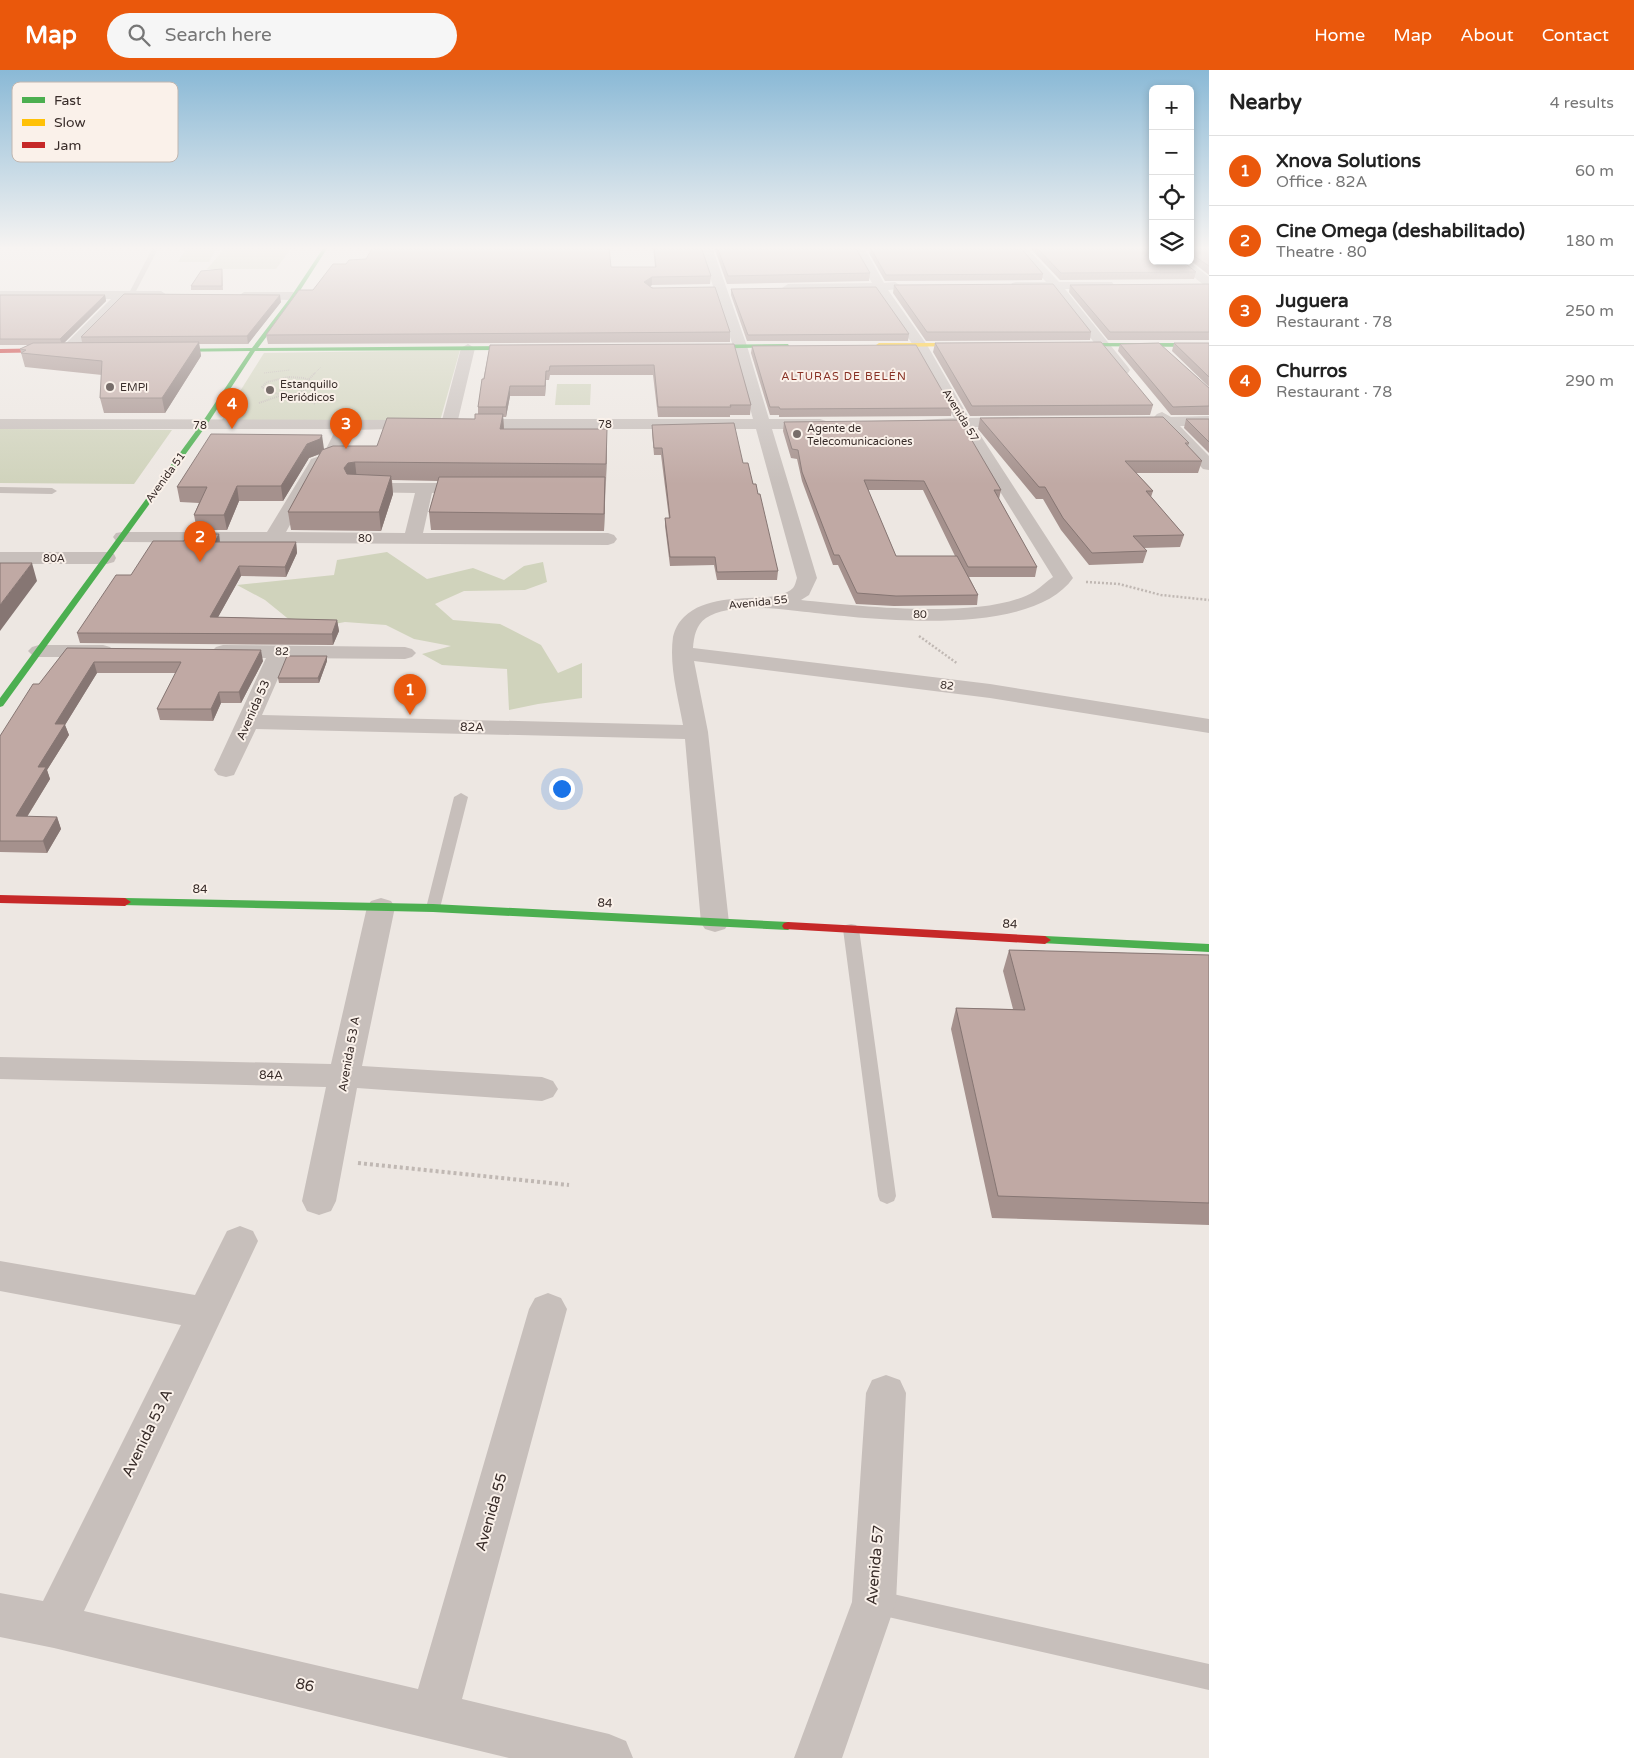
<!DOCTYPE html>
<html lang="en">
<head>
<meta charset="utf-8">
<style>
	:root { --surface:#fff; --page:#f6f6f6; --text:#222; --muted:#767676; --line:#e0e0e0; --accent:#ea580c }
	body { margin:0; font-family:"Varela Round",sans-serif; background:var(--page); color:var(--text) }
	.controls { position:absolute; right:15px; top:15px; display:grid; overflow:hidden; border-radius:8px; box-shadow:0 2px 8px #0003 }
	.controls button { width:45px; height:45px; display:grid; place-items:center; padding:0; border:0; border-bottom:1px solid var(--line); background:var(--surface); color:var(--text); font:25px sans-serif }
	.you { position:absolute; left:561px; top:718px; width:18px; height:18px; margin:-12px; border:4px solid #fff; border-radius:50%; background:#1a73e8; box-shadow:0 0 0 8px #1a73e833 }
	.badge { display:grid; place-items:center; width:32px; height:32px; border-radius:50%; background:var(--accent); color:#fff; font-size:16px; font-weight:700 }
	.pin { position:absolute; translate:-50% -41px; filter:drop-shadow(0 1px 2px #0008) }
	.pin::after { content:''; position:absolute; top:26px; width:18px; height:15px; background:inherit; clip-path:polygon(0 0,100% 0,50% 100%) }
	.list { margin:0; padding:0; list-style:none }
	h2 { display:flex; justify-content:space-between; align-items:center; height:65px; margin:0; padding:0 20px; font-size:21px }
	h2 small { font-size:16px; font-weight:400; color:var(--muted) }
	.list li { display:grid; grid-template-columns:32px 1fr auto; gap:15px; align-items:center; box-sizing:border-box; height:70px; padding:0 20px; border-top:1px solid var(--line) }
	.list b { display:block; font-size:19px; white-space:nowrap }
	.list p { margin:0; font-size:16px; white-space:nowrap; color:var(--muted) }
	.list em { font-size:16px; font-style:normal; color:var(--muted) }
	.icon { flex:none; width:28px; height:28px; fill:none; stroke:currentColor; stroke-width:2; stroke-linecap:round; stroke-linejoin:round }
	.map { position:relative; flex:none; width:1209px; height:1688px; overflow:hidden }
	header { display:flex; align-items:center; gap:30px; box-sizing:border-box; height:70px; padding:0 25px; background:var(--accent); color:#fff }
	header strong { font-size:24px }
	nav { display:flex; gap:28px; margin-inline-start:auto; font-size:18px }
	.search { width:350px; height:45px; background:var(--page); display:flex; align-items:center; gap:12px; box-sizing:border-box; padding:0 18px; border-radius:28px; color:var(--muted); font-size:19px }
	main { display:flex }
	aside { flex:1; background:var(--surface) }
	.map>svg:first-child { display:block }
	.green { fill:#d0d3bc }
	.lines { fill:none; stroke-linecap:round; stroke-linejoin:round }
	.path-far3 { stroke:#c0b8b3; stroke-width:1; stroke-dasharray:1 1; stroke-linecap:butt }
	.path-far2 { stroke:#c0b8b3; stroke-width:2; stroke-dasharray:1 1; stroke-linecap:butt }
	.path-far1 { stroke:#c0b8b3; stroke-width:2.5; stroke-dasharray:2 2; stroke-linecap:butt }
	.path { stroke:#c0b8b3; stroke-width:4; stroke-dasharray:3 3; stroke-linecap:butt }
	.lane { fill:#c7bfbb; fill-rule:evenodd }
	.street { fill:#c7bfbb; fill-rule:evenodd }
	.fast { fill:#4caf50; fill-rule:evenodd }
	.slow { fill:#ffc107; fill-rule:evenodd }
	.jam { fill:#c62828; fill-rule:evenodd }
	.wall { fill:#a5918d; fill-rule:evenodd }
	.shaded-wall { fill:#867673 }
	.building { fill:#c0a9a4; stroke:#867673 }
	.poi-dot { fill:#776d6a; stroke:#faf1ea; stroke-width:2 }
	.labels { text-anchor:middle; stroke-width:4; stroke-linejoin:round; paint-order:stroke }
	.far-neighbourhood-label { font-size:11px; letter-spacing:1px; fill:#872f22; stroke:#faf1ea }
	.far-poi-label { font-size:11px; fill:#382c29; stroke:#faf1ea; text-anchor:start }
	.far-street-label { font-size:11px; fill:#382c29; stroke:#faf1ea }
	.street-label { font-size:12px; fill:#382c29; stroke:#faf1ea }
	.near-street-label { font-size:15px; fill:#382c29; stroke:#faf1ea }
	.key { fill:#faf1ea; stroke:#c0b6b0; stroke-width:1 }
	.key-label { font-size:14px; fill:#382c29 }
</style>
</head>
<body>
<header>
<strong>Map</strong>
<div class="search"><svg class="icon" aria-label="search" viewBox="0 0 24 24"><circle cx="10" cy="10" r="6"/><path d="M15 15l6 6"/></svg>Search here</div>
<nav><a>Home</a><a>Map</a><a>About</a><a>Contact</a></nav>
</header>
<main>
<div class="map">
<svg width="1209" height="1688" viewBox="0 0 1209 1688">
	<rect width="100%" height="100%" fill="#ede7e2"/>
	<path class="green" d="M187 177H217L209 192H178Z
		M226 177H292L276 199H207Z
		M460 280 440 351 222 350 264 283Z
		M557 314H591L590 335H555Z
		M0 359 172 360 134 414 0 413Z
		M387 482 427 509 473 498 504 510 524 496 543 492 547 512 525 520 464 521 435 534 453 550 500 554 541 575 558 603 582 593V628L538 634 509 640 507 599 442 595 422 584 451 576 414 569 386 555 345 552 302 560 265 530 237 515 334 505 337 490Z"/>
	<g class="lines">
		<path class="path-far3" d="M264 303 290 300
			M314 304 321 297"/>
		<path class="path-far2" d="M289 307 304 308 313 312V314C299 327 277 328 262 317L267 312Z
			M309 309 315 303
			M300 322 315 334
			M259 333 282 325"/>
		<path class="path-far1" d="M1086 512 1119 514 1161 525 1209 530
			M919 566 958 594"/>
		<path class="path" d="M358 1093 569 1115"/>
		<path class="lane" d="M153 177H159L134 225 129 226 128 225Z
			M0 417 52 418 57 421 52 424 0 423Z
			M461 723 468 727 440 838 438 841H428L426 838 454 727Z
			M851 854 856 855 859 859 896 1126 894 1131 887 1134 880 1131 878 1126 843 859 846 855Z
			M875 1520 1209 1594V1620L875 1544 866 1541 863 1532 866 1523Z"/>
		<path class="street" d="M700 177H712L747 276 769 349H820L826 351 828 354 826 357 820 359H772L817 508 809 525 801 530C858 536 987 551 1035 521 1041 517 1047 511 1053 507L960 357 921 356 918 353 921 350 954 348 913 275 876 220 788 222 782 218 788 214 872 213 854 181 860 178 866 181 884 213 895 212 901 216 899 219 888 220 927 275 969 348 1018 347 1023 349 1026 352 1023 355 1018 357H975L1073 508C1032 567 878 550 815 543 786 540 731 531 706 548 696 555 694 566 693 578L990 614 1209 649V663L990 628 694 591 708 662 729 853 725 859 715 862 705 859 701 853 685 669 256 659 234 705 226 707 218 705 214 700 266 588 223 587 216 585 212 581 216 577 223 575 405 577 412 579 416 583 412 587 405 589 287 588 262 645 683 655C678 627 669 596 673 567 675 559 678 553 684 547 715 517 774 537 793 518 795 516 796 511 797 508L756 359H466L460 357 458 354 460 351 466 349H753L733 276Z
			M1015 177H1026L1059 212H1112L1114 215 1112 218 1108 219H1065L1128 297 1130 300 1128 303H1118L1052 219H1012L1010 216 1012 213 1016 212H1046Z
			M1174 191H1188L1209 207V217L1205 216Z
			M0 221H161L167 225 161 229H125L72 283H62L60 280 62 277 111 229H0Z
			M244 222H293L299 226 293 230 240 229 238 226Z
			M468 274 475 278 457 354 455 357H443L441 354 461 278Z
			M1162 342 1171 347 1209 346V356H1180L1209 386V400L1203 399 1162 356 1126 355 1123 352 1126 349 1154 347 1157 344Z
			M0 349 423 350 429 352 431 355 429 358 352 360 338 388 336 391 323 396 286 462 405 463 415 423 357 422 351 421 348 417 351 413H473L479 414 482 418 479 422 432 423 423 463H608L614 465 617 469 614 473 608 475 122 472 116 471 113 467 116 463 122 462H267L309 393 311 389 323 385 336 359H0Z
			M0 482H107L114 484 116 488 114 492 107 494H0Z
			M39 575H103L110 577 114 581 110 585 103 587H39L32 585 28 581 32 577Z
			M381 828 391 831 395 837 362 996 542 1007 553 1011 558 1019 553 1027 542 1031 357 1018 336 1131 331 1141 319 1145 307 1141 302 1131 326 1017 0 1009V987L331 994 367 837 371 831Z
			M240 1156 253 1161 258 1171 84 1541 418 1619 529 1239 535 1228 548 1223 561 1228 567 1239 462 1629 609 1664 626 1671 633 1688H509L54 1578 0 1567V1523L43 1531 181 1255 0 1221V1191L195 1225 227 1161Z
			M886 1305 900 1310 906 1323 896 1532 842 1688H794L852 1532 866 1323 872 1310Z"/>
		<path class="fast" d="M324 177H328L294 230 258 278 526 276 529 278 526 280 255 281 206 356 3 636 0 637V628L201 354 250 281 164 282 162 279 252 278 290 228Z
			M1066 273H1209V277L1064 276Z
			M788 274 790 277 696 279 693 277 696 275Z
			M125 828 433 834 788 852 794 856 788 860 433 842 121 835 119 832 121 829Z
			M1045 866 1209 874V882L1041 873 1039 870Z"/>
		<path class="slow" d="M971 273 973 276 879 277 876 275 879 273Z"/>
		<path class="jam" d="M0 279 58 278 61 280 58 282 0 283Z
			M0 825 125 828 131 832 125 836 0 833Z
			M788 852 1045 866 1051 870 1045 874 784 859 782 856 784 853Z"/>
	</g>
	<path class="wall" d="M653 177H701L711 206 710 214 652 215 650 216 730 262V272L268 274 266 265 313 220 611 197H655Z
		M714 177H855L870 203 869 211 727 214Z
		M870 177H1020L1043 204 1042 210 885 211 869 183Z
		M1029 177H1153L1196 202 1194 209 1060 210Z
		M1190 177H1209V205L1190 190Z
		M222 199 223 220H191V216Z
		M1209 214V270H1108L1069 222 1070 215Z
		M894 215 1091 262 1090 270 926 271 893 223Z
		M731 219 909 264 908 271H747L731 225Z
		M0 225H105L106 231 64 273 82 272 81 267 281 232 248 274H199L201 286 165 343H104L100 328 102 305 25 297 20 279 29 275H0Z
		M935 273 1153 335 1150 345 970 346 933 282Z
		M1174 273H1209V317L1172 281Z
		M734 274 751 335 750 345H730V347H658L653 305H550L549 310H546L545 326H510L506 347H503L504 359 607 376 604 461 431 460 429 442 438 411 392 410 393 424 381 461 291 460 288 442 320 384 309 388 283 431H239L227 460H197L194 445 199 433 180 432 177 417 324 379 377 376 475 349 478 344V337L490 275Z
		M1120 274 1209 318V345H1171L1118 281Z
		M752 276 952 338 951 346 779 347V345H770L751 283Z
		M980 348 1189 373 1188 376 1202 391 1198 403H1136L1153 421 1151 427 1184 465 1180 477 1144 478 1147 481 1143 493 1089 495 1061 460 1043 429H1036L978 359Z
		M1186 349H1209V383L1184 358Z
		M784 352 1001 420 999 429 1037 497 1035 507H969L978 525 977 535 894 536 856 534 838 495H833L802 411 797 389 791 388 783 361ZM868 420H923L955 486H896Z
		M652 355 743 393 758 424 778 501 777 510H717L714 495 670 496 665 456V448H669L661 385H654L652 362Z
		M219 464 220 472H296L297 483 286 507 241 506 218 547 337 550 339 561 333 575 80 573 77 563 131 505 184 471Z
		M67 578 263 591 241 633H221L213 651 160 650 157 639 176 603H97L65 655 69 665 47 700 50 709 27 747H57L61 759 47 783 0 782V666Z
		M327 591 319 613H279L278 608Z
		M1009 880 1209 885V1155L992 1148 951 959 956 938 1013 939 1003 901Z"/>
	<path class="shaded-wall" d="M652 207V215L644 220V212Z
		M105 225 106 231 62 275 60 269Z
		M280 225 281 232 248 274 247 266Z
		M199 272 201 286 165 343 162 328Z
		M546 301V310L545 326V316Z
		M510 316V326L506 347V337Z
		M503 344 504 361 500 359Z
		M607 359V376L606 412V394Z
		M322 365 324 379 322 383 309 388 283 431 281 416 307 374Z
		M355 392 357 410 346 416 344 398 348 393Z
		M391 406 393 424 381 461 379 442Z
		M605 407V424L604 461V444Z
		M237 416 239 431 227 460 224 445Z
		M219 464 220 474 215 472Z
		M296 472 297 483 286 507 285 497Z
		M32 493 37 511 0 561V535Z
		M239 496 241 506 212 558 210 547Z
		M337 550 339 561 333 575 332 564Z
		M261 580 263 591 241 633 239 622Z
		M327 586V591L319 613 318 608Z
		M94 592 97 603 65 655 69 665 47 700 50 709 20 758 16 746 38 697 55 654Z
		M219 622 221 633 213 651 211 639Z
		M57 747 61 759 47 783 43 771Z"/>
	<path class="building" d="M373 177H609L611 197H656L654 177H701L711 206 652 207 644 212 652 218 715 217 730 262 266 265 299 220H313L333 194H346L349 190 366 189Z
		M717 177H855L870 203 728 206Z
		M870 177H1020L1043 204 886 205Z
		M1036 177H1153V191H1182L1196 202 1061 203Z
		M1190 177H1209V196L1190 183Z
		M222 199V216H191L201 201Z
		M1053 214 1091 262H927L894 215Z
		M1209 214V262H1110L1070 215Z
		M876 217 909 264 748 265 731 219Z
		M124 224 280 225 247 266 81 267Z
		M0 225H105L60 269H0Z
		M199 272 162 328H100L102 291 21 283 26 280 20 279 33 273Z
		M1101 272 1153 335 972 336 935 273Z
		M1159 273 1209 318V336L1173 337 1120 274Z
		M1174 273H1209V307Z
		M734 274 751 335H730L731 337H658L654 295 550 296 549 301H546L545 316H510L506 337H478L482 309H484L490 275Z
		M916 275 952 338 780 339 779 337H770L752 276Z
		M475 344H503L500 359H607L606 394 355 392 348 393 344 398 347 404 391 406 379 442H288L322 380 333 376H377L387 348 475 349Z
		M1163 347 1189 373H1185L1202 391H1125L1153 421H1146L1184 465 1133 466 1147 481 1092 483 1063 448 1045 417H1039L980 348Z
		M1186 349H1209V372Z
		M960 350 1001 420H994L1037 497H968L924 411 864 410 896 486H957L978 525 896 526 857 523 839 485H834L802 402 798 380 792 379 784 352Z
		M734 353 743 393H748L753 414H756L758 424H760L778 501 717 502 715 487H670L665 448H670L662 378H654L652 355Z
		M211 364 322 365 320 369 307 374 281 416H237L224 445H194L207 417H177Z
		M439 407H605L604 444 429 442Z
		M188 464H219L215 472H296L285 497 239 496 210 547 337 550 332 564 77 563 116 505H131L153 471H184Z
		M0 493H32L0 535Z
		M67 578 261 580 239 622H219L211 639H157L181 592H94L55 654H65L38 697H46L16 746 57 747 43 771H0V666L33 614H39Z
		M287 586H327L318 608H278Z
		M1009 880 1209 885V1133L998 1126 956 938 1025 940Z"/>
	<linearGradient id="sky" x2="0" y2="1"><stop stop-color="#8ab9d6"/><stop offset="0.43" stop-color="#f7f4f2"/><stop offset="1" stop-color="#f7f4f2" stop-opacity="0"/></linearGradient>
	<rect width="1209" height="414" fill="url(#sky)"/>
	<g class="poi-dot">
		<circle cx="110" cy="317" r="5"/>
		<circle cx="270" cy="320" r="5"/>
		<circle cx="797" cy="364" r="5"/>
	</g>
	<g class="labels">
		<g class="far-neighbourhood-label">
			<text x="844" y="310">ALTURAS DE BELÉN</text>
		</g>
		<g class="far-poi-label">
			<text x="280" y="318">Estanquillo<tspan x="280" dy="13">Periódicos</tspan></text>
			<text x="120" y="321">EMPI</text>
			<text x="807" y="362">Agente de<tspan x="807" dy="13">Telecomunicaciones</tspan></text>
		</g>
		<g class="far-street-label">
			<text transform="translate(961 345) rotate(59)" y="4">Avenida 57</text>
			<text x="605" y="358">78</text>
			<text x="200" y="359">78</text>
			<text transform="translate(165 407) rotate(-54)" y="4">Avenida 51</text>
			<text x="365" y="472">80</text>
			<text x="54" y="492">80A</text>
			<text transform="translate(758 532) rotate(-6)" y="4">Avenida 55</text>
			<text transform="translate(920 544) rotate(-1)" y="4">80</text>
			<text transform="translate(282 581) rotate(1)" y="4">82</text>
			<text transform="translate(947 615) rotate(7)" y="4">82</text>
		</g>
		<g class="street-label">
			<text transform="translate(253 640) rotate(-66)" y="4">Avenida 53</text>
			<text transform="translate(472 657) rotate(1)" y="4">82A</text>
			<text transform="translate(200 819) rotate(1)" y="4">84</text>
			<text transform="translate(605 833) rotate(3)" y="4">84</text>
			<text transform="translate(1010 854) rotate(3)" y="4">84</text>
			<text transform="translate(349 984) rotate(-80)" y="4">Avenida 53 A</text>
			<text transform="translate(271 1005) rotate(1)" y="4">84A</text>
		</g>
		<g class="near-street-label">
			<text transform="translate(147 1363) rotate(-64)" y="5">Avenida 53 A</text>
			<text transform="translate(491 1442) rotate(-74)" y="5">Avenida 55</text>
			<text transform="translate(875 1495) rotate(-85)" y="5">Avenida 57</text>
			<text transform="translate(305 1615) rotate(13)" y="5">86</text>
		</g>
	</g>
	<rect x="12" y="12" width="166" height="80" rx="8" class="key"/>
	<rect x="22" y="27" width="23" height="6" fill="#4caf50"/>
	<rect x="22" y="49" width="23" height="7" fill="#ffc107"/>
	<rect x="22" y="72" width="23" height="6" fill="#c62828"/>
	<g class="key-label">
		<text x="54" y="35">Fast</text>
		<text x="54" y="57">Slow</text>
		<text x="54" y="80">Jam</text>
	</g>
</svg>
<div class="controls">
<button>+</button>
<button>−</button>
<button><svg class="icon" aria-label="locate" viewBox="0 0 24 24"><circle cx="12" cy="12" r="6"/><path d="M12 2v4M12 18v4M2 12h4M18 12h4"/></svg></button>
<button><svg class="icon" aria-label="layers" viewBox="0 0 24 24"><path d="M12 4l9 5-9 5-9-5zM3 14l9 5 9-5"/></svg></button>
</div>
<div class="you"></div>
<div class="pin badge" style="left:410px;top:645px">1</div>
<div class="pin badge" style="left:200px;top:492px">2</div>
<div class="pin badge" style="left:346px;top:379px">3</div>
<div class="pin badge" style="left:232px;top:359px">4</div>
</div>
<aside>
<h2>Nearby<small>4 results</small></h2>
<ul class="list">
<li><span class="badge">1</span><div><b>Xnova Solutions</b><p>Office · 82A</p></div><em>60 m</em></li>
<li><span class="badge">2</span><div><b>Cine Omega (deshabilitado)</b><p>Theatre · 80</p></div><em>180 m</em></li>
<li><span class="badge">3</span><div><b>Juguera</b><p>Restaurant · 78</p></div><em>250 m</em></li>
<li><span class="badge">4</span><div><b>Churros</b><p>Restaurant · 78</p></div><em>290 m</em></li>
</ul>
</aside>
</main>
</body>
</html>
